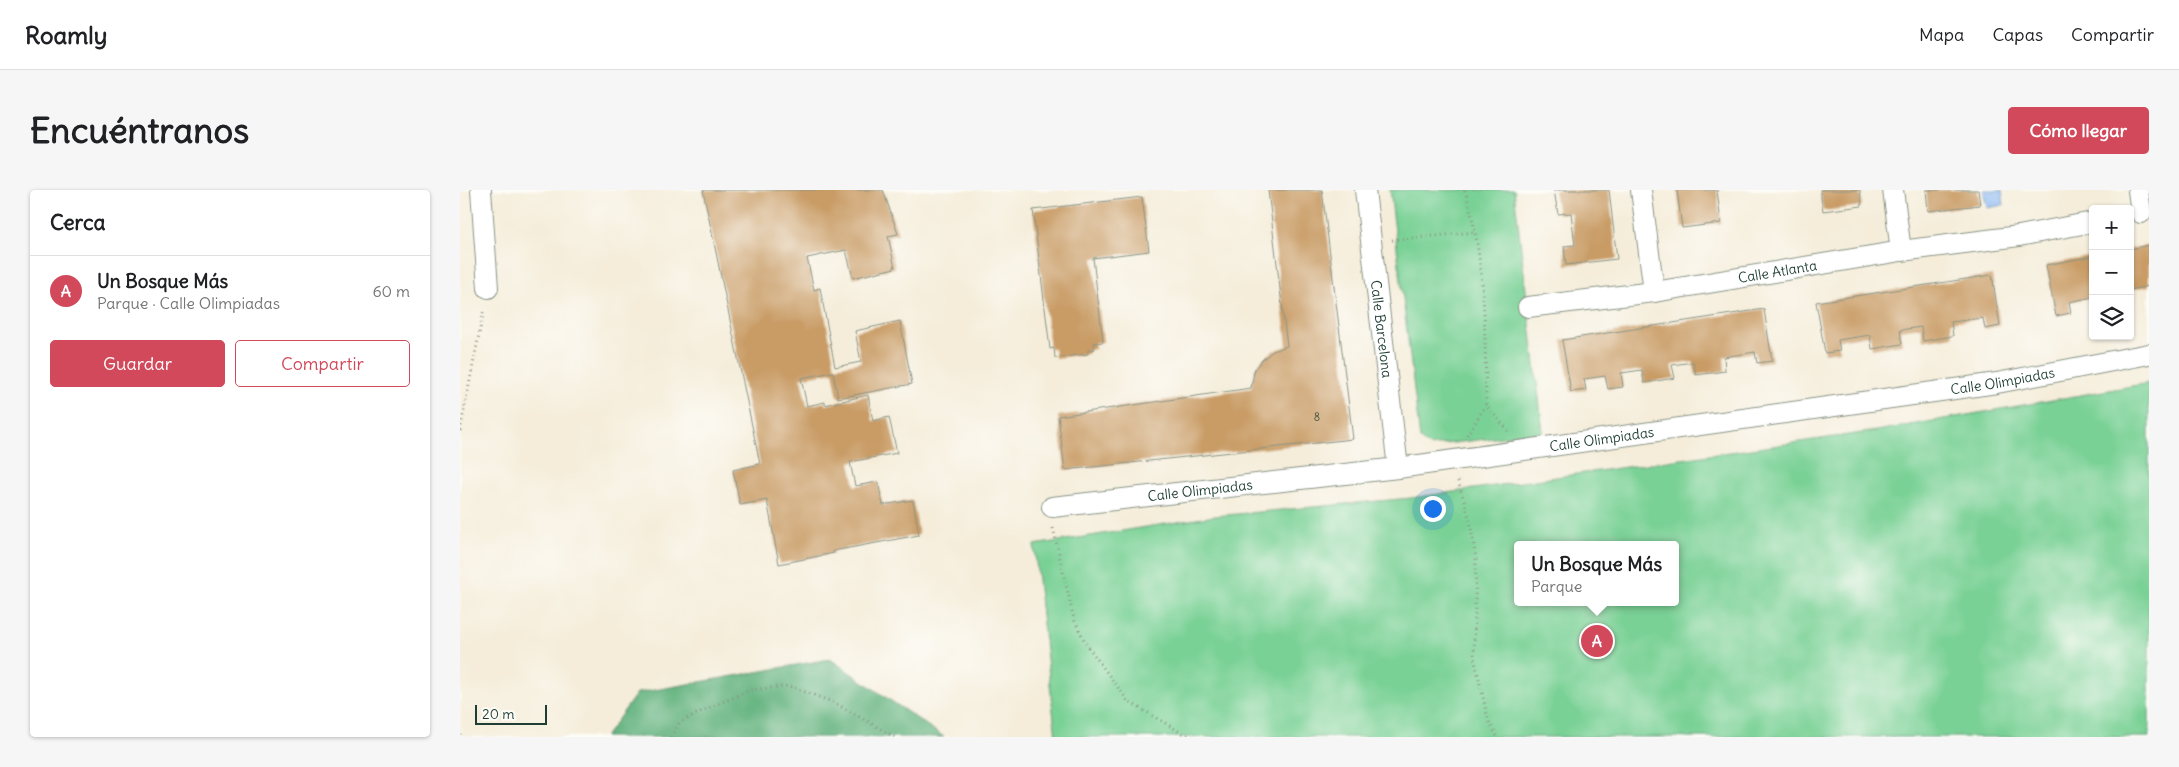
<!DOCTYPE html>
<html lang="es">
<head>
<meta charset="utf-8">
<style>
	:root { --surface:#fff; --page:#f6f6f6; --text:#202124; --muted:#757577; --line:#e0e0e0; --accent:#d1495b }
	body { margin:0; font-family:Delius,sans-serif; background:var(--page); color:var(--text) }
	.controls { position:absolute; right:15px; top:15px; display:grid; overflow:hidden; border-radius:5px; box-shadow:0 1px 4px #0004 }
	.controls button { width:45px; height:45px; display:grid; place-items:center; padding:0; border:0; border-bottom:1px solid var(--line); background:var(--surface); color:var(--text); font:25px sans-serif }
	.scale { position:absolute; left:15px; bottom:12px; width:72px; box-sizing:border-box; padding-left:5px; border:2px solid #1f3d34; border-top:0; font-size:14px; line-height:18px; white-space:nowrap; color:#1f3d34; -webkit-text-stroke:4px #fdfcf7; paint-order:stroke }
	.you { position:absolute; left:972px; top:318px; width:18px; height:18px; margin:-12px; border:4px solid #fff; border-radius:50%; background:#1a73e8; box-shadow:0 0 0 8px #1a73e833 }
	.badge { display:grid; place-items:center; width:32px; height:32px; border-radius:50%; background:var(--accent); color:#fff; font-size:16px; font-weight:700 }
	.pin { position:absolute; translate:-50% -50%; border:2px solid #fff; box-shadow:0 1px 5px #0006 }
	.popup { position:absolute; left:1054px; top:351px; width:165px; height:65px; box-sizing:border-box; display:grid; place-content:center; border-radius:5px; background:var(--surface); filter:drop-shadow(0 1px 4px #0005); font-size:16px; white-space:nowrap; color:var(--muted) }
	.popup b { font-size:19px; color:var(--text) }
	.popup::after { content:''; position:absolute; left:50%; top:100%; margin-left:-10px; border:10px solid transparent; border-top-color:var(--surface) }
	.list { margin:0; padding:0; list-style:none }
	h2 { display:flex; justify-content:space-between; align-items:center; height:65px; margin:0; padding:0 20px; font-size:21px }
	h2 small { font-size:16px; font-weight:400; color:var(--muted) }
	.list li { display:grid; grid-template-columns:32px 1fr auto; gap:15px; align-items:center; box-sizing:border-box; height:70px; padding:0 20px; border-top:1px solid var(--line) }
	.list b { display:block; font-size:19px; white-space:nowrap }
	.list p { margin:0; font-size:16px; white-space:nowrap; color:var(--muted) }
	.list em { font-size:16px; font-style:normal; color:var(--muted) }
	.actions { display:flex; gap:10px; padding:15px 20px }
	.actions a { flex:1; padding:11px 0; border:1px solid var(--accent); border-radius:5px; text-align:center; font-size:18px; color:var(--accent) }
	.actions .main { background:var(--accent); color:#fff }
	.icon { flex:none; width:28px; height:28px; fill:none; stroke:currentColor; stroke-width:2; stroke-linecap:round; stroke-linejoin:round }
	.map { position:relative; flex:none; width:1689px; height:547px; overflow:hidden; border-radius:5px }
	header { display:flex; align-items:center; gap:30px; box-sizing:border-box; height:70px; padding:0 25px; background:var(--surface); border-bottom:1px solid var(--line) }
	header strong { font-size:24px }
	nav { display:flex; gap:28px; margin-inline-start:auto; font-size:18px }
	.intro { display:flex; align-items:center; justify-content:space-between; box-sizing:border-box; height:120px; padding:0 30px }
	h1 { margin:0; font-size:35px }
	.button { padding:12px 22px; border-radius:5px; background:var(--accent); color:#fff; font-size:18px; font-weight:700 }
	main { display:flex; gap:30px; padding:0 30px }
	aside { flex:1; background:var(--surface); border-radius:5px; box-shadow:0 1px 4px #0004 }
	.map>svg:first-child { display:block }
	.green { fill:#7ad196; stroke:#4c8765; fill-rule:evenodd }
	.forest { fill:#63b37f; stroke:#41785a }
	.water { fill:#86b5f1; stroke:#527992 }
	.building { fill:#c99c66 }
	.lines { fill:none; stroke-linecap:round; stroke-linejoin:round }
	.street-casing { stroke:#8a9587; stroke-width:22 }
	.path { stroke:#8a9587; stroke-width:3; stroke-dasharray:1 4; stroke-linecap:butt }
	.street { stroke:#fff; stroke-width:20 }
	.labels { text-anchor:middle; stroke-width:4; stroke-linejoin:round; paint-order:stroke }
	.number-label { font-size:11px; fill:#4a5540 }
	.street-label { font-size:14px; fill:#1f3d34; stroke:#fdfcf7 }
</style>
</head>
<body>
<header>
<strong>Roamly</strong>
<nav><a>Mapa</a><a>Capas</a><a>Compartir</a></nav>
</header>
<div class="intro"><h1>Encuéntranos</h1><a class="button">Cómo llegar</a></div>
<main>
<aside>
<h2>Cerca<small></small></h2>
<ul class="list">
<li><span class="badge">A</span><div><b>Un Bosque Más</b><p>Parque · Calle Olimpiadas</p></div><em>60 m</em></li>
</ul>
<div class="actions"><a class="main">Guardar</a><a>Compartir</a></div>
</aside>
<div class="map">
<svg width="1689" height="547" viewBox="0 0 1689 547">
	<rect width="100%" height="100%" fill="#fdfcf7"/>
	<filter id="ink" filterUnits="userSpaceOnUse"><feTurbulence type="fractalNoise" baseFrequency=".02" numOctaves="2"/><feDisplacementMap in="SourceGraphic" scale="10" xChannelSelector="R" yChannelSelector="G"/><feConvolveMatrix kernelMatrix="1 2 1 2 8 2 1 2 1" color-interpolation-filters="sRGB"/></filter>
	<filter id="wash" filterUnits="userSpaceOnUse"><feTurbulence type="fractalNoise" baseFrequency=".0096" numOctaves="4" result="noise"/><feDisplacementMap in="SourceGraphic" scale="20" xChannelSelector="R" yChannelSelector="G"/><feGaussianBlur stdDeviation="1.12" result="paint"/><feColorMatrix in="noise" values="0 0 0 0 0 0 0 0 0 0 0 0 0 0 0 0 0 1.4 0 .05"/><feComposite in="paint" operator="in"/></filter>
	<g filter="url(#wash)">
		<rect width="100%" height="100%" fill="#f5edda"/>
		<path class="green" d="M930 0H1054L1083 242 969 256 960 249Z
			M1689 193V547H596L574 355 755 326 951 308 1416 241ZM1058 355H1216V412H1058Z"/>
		<path class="forest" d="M370 469 484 547H145L177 503Z"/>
		<path class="water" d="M1523 0H1542L1544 15 1527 18Z"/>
		<g id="blocks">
			<path class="building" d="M243 0H423L438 44 428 46 435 78 393 88 386 60 347 68 354 100 360 98 375 177 401 172 395 141 440 131 452 194 378 208 373 182 341 188 347 216 365 212V215L408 205 413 231 429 227 437 263 390 272 395 296 418 292 423 315 453 310 459 345 373 361 374 363 319 374 307 310 280 315 273 280 300 274Z
				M808 0H862L893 249 605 280 598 226 791 198 795 178 803 169 813 161 827 156Z
				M1094 0H1149L1157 69 1106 75 1104 56 1115 55 1111 23 1098 24Z
				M1217 0H1257L1261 33 1222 38Z
				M1360 0H1400L1402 16 1363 21Z
				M1466 0H1518L1520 15 1468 21Z
				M682 7 689 61 633 68 643 152 634 153 635 159 628 160V164L595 168 594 158 590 159 573 20Z
				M1689 55V96L1670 100V59Z
				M1633 66V107L1609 112 1611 123 1596 126 1586 75Z
				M1532 85 1540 136 1525 139 1523 128 1491 132 1493 146 1463 151 1461 137 1440 140 1442 154 1412 159 1410 145 1378 150 1380 161 1365 163 1356 112Z
				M1304 119 1312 171 1297 173 1295 162 1264 167 1265 181 1236 185 1233 172 1212 175 1215 188 1184 193 1182 180 1161 183 1163 197 1148 199 1145 186 1124 189 1126 200 1111 202 1102 150Z"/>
		</g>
	</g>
	<g filter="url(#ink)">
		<use href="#blocks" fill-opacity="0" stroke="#8a9587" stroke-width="1"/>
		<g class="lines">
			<g class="street-casing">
				<g id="street">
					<path d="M21 0 28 98"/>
					<path id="s1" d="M905 0 938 278"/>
					<path d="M1181 0 1194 102"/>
					<path d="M1433 0 1441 61"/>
					<path d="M1678 0 1681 23"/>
					<path id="s2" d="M1068 117 1194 102 1441 61 1559 46 1633 32"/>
					<path id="s3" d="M592 317 938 278 1537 193 1689 164"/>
				</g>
			</g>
			<path class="path" d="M1005 0C1026 71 1025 141 1026 215L1048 241
				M932 50 1016 42
				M0 241 24 119
				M1007 245 1026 215
				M998 291 1010 331 1016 369 1014 467 1028 529 1037 547
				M593 338 614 429 626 454 668 511 720 542 733 547
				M0 545 3 547
				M211 547 219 533 244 520 290 500 329 496 373 512 435 547"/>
			<use href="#street" class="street"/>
		</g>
	</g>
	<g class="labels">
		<g class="number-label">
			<text x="857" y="231">8</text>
		</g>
		<g class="street-label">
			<text dy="5" stroke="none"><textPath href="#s2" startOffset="252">Calle Atlanta</textPath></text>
			<text dy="5" stroke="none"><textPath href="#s1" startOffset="140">Calle Barcelona</textPath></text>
			<text dy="5" stroke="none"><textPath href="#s3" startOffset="959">Calle Olimpiadas</textPath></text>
			<text dy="5" stroke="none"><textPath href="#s3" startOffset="554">Calle Olimpiadas</textPath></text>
			<text dy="5" stroke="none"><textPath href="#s3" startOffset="149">Calle Olimpiadas</textPath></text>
		</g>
	</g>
</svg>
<div class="controls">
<button>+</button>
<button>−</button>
<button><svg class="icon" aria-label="layers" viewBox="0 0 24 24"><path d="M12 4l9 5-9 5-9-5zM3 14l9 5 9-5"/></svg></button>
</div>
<div class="scale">20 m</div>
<div class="you"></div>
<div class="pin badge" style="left:1137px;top:451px">A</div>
<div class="popup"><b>Un Bosque Más</b>Parque</div>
</div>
</main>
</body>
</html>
